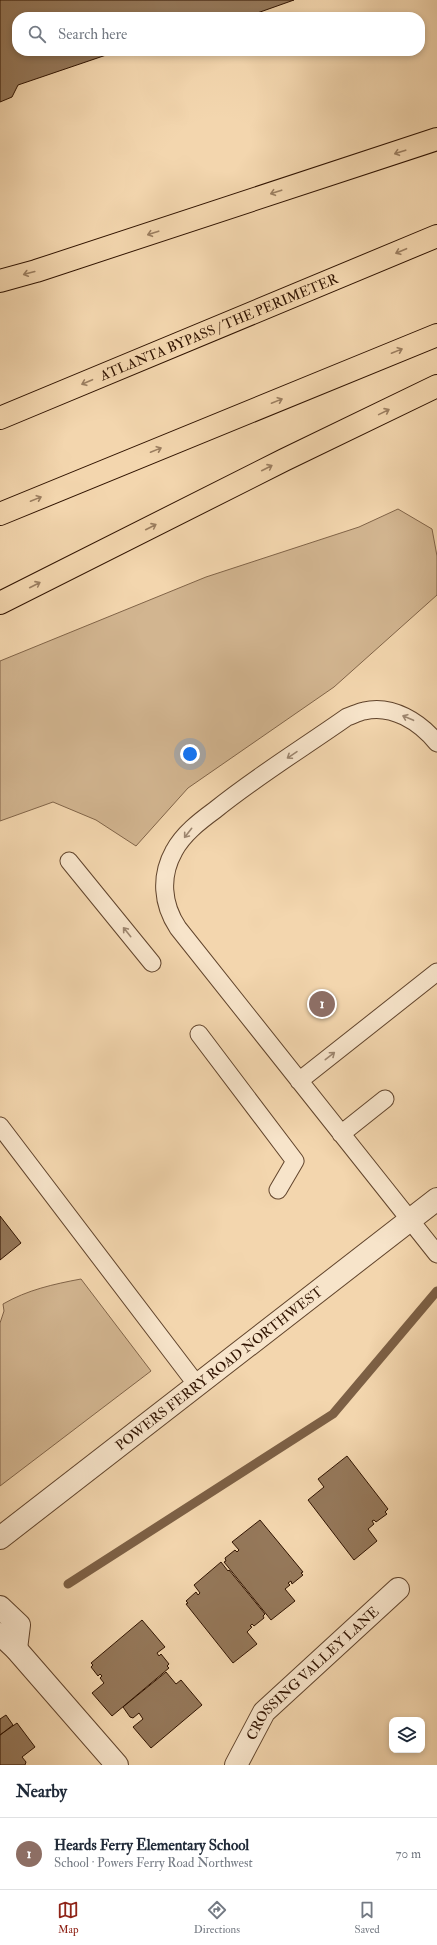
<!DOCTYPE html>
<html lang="en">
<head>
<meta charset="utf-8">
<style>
	:root { --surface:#fff; --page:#f2f2f3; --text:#1f2937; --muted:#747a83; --line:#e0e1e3; --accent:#8f2418 }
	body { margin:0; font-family:"IM FELL Double Pica",serif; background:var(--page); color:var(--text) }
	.controls { position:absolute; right:12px; bottom:12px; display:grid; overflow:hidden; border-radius:8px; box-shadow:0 2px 6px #0003 }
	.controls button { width:36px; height:36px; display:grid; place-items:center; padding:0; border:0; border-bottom:1px solid var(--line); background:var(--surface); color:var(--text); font:20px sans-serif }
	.you { position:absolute; left:190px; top:754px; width:14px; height:14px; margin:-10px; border:3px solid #fff; border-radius:50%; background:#1a73e8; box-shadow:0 0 0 6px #1a73e833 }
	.badge { display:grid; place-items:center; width:26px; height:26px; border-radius:50%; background:var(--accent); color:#fff; font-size:13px; font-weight:700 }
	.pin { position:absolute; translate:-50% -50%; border:2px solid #fff; box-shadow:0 1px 4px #0006 }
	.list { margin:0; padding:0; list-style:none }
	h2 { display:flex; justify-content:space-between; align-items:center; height:52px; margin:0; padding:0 16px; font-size:17px }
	h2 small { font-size:13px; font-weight:400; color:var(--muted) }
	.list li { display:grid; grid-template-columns:26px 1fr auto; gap:12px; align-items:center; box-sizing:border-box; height:72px; padding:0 16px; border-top:1px solid var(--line) }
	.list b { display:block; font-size:15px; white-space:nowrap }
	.list p { margin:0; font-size:13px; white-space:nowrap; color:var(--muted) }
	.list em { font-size:13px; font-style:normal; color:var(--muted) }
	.icon { flex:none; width:22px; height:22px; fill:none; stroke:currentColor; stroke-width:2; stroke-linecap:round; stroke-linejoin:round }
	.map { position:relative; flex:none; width:437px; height:1765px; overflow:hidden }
	.search { position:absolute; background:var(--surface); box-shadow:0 2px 6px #0003; left:12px; right:12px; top:12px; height:44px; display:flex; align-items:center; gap:10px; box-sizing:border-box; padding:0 14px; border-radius:16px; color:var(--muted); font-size:15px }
	.sheet { height:124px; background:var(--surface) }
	nav { display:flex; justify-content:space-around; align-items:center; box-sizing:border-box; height:56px; border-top:1px solid var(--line); background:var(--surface); font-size:11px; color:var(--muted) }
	nav a { display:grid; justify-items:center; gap:2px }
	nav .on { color:var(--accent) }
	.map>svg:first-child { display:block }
	.green { fill:#d2b590; stroke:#816448 }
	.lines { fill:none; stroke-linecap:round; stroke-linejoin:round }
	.stream { stroke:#7d6045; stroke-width:9 }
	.building { fill:#95785a; stroke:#301300 }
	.service-casing { stroke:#61442c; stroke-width:19 }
	.minor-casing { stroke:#61442c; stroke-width:24 }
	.tertiary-casing { stroke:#61442c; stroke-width:24 }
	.motorway-casing { stroke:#301300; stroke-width:24 }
	.service { stroke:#f7e4ca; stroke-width:17 }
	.minor { stroke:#f7e4ca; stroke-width:22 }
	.tertiary { stroke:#f7e4ca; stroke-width:22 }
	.motorway { stroke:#f3d6ae; stroke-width:22 }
	.oneway { stroke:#9b7e60 }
	.oneway2 { stroke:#9d866f }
	.labels { text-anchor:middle; stroke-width:3; stroke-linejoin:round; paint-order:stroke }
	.street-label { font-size:14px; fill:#301300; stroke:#f7e4ca }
</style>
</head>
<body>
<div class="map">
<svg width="437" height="1765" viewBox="0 0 437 1765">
	<rect width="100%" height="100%" fill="#f3d6ae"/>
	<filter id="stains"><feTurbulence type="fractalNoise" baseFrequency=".005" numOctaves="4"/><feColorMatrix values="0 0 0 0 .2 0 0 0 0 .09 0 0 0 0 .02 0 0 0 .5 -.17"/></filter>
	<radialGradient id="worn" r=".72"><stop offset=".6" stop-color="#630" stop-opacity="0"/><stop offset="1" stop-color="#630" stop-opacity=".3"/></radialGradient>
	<path class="green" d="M398 509 432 529 437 556V595L334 687 188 788 136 846 96 820 53 802 0 821V661L206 577 359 527Z
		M81 1279 151 1371 0 1486V1323L4 1311 3 1304C27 1290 54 1284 81 1279Z"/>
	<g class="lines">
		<path class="stream" d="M68 1584 333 1414 437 1291"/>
	</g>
	<path class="building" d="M0 0H294L246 17H236L228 14 218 17H17V51H118L18 85 12 97 0 102Z
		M0 1216 21 1243 0 1260Z
		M347 1456 388 1509 385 1512 387 1514 376 1522 374 1520 372 1521 374 1524 368 1529 377 1541 354 1560 308 1500 324 1487 318 1479Z
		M260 1520 303 1572 301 1573 303 1575 292 1584 291 1581 288 1583 290 1585 285 1589 295 1601 271 1620 224 1562 226 1561 225 1558 235 1550 237 1552 239 1550 232 1542Z
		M221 1562 228 1571 229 1570 265 1614 263 1616 264 1618 254 1626 252 1624 250 1626 252 1627 247 1632 257 1644 233 1663 186 1604 188 1603 186 1601 196 1592 198 1595 200 1593 194 1585Z
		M142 1620 165 1647 157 1653 159 1656 161 1654 169 1664 167 1666 169 1668 112 1716 92 1693 104 1683 100 1678 102 1676 100 1674 98 1676 91 1667 93 1665 91 1663Z
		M166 1672 176 1684 181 1680 202 1705 151 1748 133 1727 143 1719 139 1713 133 1718 130 1717 123 1707Z
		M6 1715 13 1725 0 1735V1719Z
		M17 1723 35 1747 22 1757 26 1762 25 1765H0V1735Z"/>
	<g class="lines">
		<g class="service-casing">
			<path id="service" d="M437 743C420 722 392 704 364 711 359 712 353 715 347 717 303 748 257 776 215 810 200 821 183 834 174 851 160 876 162 904 178 928L437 1254
				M69 861 152 963
				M199 1034 295 1161 278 1190
				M299 1081 437 972
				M0 1126 197 1385
				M341 1134 385 1099"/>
		</g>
		<g class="minor-casing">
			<g id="minor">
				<path d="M0 1607 19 1625 16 1649"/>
				<path d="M0 1634 16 1649 117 1765"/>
				<path id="s1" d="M236 1765 264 1712 398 1589"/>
			</g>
		</g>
		<g class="tertiary-casing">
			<g id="tertiary">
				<path id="s2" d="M0 1538 437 1199"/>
			</g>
		</g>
		<g class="motorway-casing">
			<g id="motorway">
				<path d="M0 281 36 271 437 139"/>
				<path id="s3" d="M0 418 437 236"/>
				<path d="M0 514 437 335"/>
				<path d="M0 603 284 460 437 386"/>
			</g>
		</g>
		<use href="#service" class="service"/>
		<use href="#minor" class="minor"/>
		<use href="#tertiary" class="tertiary"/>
		<use href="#motorway" class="motorway"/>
	</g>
	<defs><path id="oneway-shaft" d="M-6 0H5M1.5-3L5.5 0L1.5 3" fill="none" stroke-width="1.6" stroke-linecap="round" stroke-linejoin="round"/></defs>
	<g class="oneway">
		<use href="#oneway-shaft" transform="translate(400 152) rotate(162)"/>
		<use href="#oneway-shaft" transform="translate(276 192) rotate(162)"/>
		<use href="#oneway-shaft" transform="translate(153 233) rotate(162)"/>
		<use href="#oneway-shaft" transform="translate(401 251) rotate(157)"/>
		<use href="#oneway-shaft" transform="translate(29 273) rotate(165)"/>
		<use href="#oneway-shaft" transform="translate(397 351) rotate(-22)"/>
		<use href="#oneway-shaft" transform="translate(87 382) rotate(157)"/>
		<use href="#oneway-shaft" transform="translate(277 401) rotate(-22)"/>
		<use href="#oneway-shaft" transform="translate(384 412) rotate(-26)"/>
		<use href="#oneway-shaft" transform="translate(156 450) rotate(-22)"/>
		<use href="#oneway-shaft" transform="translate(267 468) rotate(-27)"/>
		<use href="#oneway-shaft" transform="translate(36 499) rotate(-22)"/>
		<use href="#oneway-shaft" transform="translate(151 527) rotate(-27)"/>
		<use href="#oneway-shaft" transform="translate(35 585) rotate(-27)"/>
	</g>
	<g class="oneway2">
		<use href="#oneway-shaft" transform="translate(408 718) rotate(-157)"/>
		<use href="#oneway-shaft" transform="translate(292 755) rotate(146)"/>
		<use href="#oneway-shaft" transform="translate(188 833) rotate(128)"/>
		<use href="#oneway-shaft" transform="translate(127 932) rotate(-129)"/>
		<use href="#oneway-shaft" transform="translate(330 1056) rotate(-38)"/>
	</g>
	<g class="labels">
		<g class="street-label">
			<text dy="5" stroke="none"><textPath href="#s3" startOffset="237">ATLANTA BYPASS / THE PERIMETER</textPath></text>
			<text dy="5" stroke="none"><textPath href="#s2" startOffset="277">POWERS FERRY ROAD NORTHWEST</textPath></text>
			<text dy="5" stroke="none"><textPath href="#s1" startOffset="121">CROSSING VALLEY LANE</textPath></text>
		</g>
	</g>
	<rect width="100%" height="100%" filter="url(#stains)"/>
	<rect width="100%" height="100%" fill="url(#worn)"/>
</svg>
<div class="controls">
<button><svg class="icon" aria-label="layers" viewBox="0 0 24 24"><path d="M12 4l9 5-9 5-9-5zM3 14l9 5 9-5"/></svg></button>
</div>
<div class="you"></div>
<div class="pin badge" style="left:322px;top:1004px;background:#8d6e63">1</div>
<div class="search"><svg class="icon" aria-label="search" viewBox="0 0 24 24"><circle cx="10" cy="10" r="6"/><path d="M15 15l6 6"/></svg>Search here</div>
</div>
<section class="sheet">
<h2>Nearby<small></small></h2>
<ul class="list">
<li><span class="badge" style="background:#8d6e63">1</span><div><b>Heards Ferry Elementary School</b><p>School · Powers Ferry Road Northwest</p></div><em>70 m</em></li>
</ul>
</section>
<nav>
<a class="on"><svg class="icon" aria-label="map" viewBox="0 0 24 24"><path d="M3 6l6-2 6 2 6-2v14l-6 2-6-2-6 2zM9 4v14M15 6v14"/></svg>Map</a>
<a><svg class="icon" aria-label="directions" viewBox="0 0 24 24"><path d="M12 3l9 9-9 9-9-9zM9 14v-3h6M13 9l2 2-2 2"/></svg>Directions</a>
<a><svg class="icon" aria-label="saved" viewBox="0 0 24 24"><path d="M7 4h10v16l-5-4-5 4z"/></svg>Saved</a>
</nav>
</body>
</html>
